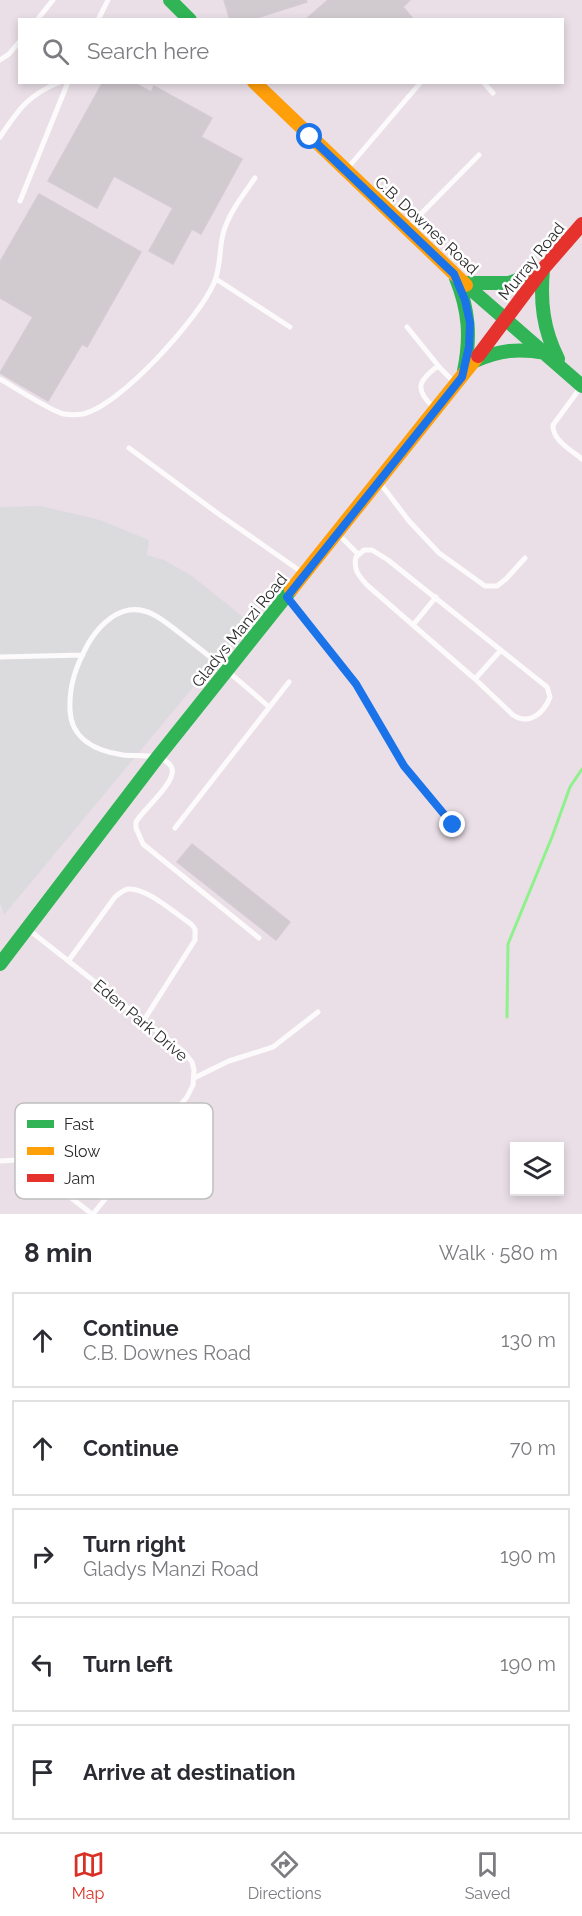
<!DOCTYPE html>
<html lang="en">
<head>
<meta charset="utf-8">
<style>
	:root { --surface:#fff; --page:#f7f7f7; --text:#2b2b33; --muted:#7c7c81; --line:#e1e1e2; --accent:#d93025 }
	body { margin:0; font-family:Raleway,sans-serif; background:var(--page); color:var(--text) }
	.controls { position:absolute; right:18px; bottom:18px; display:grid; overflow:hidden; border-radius:0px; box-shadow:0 3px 9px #0003 }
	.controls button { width:54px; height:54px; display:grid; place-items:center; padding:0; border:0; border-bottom:2px solid var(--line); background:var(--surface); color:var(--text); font:30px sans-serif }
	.stop { position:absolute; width:18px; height:18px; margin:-14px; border:4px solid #1a73e8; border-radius:50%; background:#fff }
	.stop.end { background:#1a73e8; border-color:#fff; box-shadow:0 2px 6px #0008 }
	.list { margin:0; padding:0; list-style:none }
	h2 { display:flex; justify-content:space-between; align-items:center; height:78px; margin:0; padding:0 24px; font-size:26px }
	h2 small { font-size:20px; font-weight:400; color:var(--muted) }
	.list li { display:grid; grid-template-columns:39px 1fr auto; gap:18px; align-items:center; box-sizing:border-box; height:96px; margin:0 12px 12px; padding:0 12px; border:2px solid var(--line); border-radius:0px }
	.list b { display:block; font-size:22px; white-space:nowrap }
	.list p { margin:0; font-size:20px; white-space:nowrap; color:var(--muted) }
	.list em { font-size:20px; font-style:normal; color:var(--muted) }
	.icon { flex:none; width:33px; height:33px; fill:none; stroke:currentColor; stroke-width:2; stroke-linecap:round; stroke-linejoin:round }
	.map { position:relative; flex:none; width:582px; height:1214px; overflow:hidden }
	.search { position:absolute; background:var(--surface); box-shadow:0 3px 9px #0003; left:18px; right:18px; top:18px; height:66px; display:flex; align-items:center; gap:15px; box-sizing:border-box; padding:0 21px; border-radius:0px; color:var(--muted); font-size:22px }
	.sheet { height:618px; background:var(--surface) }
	nav { display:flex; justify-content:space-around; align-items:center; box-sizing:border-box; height:84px; border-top:2px solid var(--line); background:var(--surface); font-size:16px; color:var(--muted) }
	nav a { display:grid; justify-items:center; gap:3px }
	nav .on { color:var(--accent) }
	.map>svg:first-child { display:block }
	.industrial { fill:#dbdbde }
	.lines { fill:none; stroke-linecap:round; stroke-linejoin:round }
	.stream { stroke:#8ef18c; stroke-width:3 }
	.building { fill:#d1cacf; stroke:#d5cbd2; stroke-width:1.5 }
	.lane { stroke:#fcfafb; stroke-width:5 }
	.fast { stroke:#30b455; stroke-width:14 }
	.slow { stroke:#ff9f0a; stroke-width:14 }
	.jam { stroke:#e5322d; stroke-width:14 }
	.route { stroke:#1a73e8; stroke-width:8 }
	.labels { text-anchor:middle; stroke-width:5; stroke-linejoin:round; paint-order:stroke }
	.street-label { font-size:16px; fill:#2a2a2a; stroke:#fff }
	.key { fill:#fff; stroke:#bfbfbf; stroke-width:1.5 }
	.key-label { font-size:16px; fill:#2a2a2a }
</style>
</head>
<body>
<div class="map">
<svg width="582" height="1214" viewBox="0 0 582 1214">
	<rect width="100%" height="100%" fill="#eadfe7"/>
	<path class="industrial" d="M41 506 100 520 149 540 147 555 164 560 192 576 248 621 4 915 0 903V507Z"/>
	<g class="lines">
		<path class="stream" d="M507 1017 508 944 552 837 570 787 582 769"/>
	</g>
	<path class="building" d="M224 0H306L307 2 250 20H230Z
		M328 0H410L403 7 414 20H305Z
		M103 82H133L151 92 154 86 212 118 201 137 242 159 201 234 192 229 173 264 149 251 173 208 114 176 97 208 48 181Z
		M39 194 141 252 87 347 82 344 48 401 0 373 33 317 0 298V262Z
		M192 844 290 922 276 940 177 862Z"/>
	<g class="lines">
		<path class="lane" d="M37 20 53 0
			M98 20 108 0
			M0 60 9 54 20 41
			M483 82 493 93
			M0 137C19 109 28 95 60 82
			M346 170 421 82
			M20 201 68 82
			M408 227 479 155
			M216 279 290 327
			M407 327 441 369 455 383
			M0 379C14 387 52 412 64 414 70 415 77 415 83 414 120 406 199 318 214 283 221 267 219 250 223 234 228 214 243 195 255 178
			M581 387 553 425C552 440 571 450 582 459
			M434 408C414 389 418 381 438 366
			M129 448 220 515 303 573
			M380 483 409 521 439 553 485 586H497L506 579 525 558
			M338 534 358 554
			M364 550H372L388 560 547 687 550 697C544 713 529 726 513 715L475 679 367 585C359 576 353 570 356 557Z
			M288 598 356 684 404 766 453 825
			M413 625 436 597
			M0 657 83 655
			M475 679 501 650
			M175 828 289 682
			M29 930 184 1052 192 1062 194 1070 193 1085 187 1097 93 1214
			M259 938 143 844 136 828V822C143 809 180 780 171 766 161 752 138 757 123 755 96 751 71 739 70 710 69 685 76 666 88 644 96 630 111 613 129 610 150 607 165 622 181 634 211 657 241 682 269 707
			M69 960 115 897C120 893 123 890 128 889 146 887 176 914 191 924L195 929V940L144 1020
			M194 1078 229 1061 273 1047 318 1012
			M0 1161 18 1160 31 1167 92 1214"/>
		<path class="fast" d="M170 0 190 20
			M543 269C540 302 543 329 558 359
			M456 278C469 310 471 337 464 371
			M464 283H509L540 271
			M466 285 582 386
			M475 361C499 350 519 348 545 353
			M0 964 157 758 291 590"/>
		<path class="slow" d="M254 82 466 285
			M291 590 478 356"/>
		<path class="jam" d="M478 356 543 269 582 224"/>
	</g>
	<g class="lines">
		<path class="route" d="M310 137 454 274 465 300 470 323 469 347 462 377 287 597 356 684 404 766 453 825"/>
	</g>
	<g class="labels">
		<g class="street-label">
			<text transform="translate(427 225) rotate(43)" y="6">C.B. Downes Road</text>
			<text transform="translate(531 261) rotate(-51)" y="6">Murray Road</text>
			<text transform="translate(239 630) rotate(-51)" y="6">Gladys Manzi Road</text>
			<text transform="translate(141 1020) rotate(40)" y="6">Eden Park Drive</text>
		</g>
	</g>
	<rect x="15" y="1103" width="198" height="96" rx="9" class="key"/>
	<rect x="27" y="1120" width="27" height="8" fill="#30b455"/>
	<rect x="27" y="1147" width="27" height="8" fill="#ff9f0a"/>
	<rect x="27" y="1174" width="27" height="8" fill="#e5322d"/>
	<g class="key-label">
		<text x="64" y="1130">Fast</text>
		<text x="64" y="1157">Slow</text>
		<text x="64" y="1184">Jam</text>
	</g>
</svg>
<div class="controls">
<button><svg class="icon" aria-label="layers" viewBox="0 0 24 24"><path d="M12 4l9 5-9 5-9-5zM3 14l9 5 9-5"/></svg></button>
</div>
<div class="stop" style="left:310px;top:137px"></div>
<div class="stop end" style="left:453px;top:825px"></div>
<div class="search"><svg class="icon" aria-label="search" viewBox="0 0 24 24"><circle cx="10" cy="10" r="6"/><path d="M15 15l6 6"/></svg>Search here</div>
</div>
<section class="sheet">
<h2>8 min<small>Walk · 580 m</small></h2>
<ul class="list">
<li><svg class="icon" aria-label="ahead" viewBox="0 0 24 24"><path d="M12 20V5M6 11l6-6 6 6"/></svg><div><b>Continue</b><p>C.B. Downes Road</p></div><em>130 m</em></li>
<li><svg class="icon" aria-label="ahead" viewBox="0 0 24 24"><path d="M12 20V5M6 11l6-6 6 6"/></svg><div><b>Continue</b></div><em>70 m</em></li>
<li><svg class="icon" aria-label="right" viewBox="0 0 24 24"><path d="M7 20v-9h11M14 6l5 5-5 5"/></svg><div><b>Turn right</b><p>Gladys Manzi Road</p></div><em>190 m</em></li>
<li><svg class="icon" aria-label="left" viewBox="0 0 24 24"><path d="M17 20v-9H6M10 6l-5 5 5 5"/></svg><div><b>Turn left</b></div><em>190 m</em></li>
<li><svg class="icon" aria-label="arrive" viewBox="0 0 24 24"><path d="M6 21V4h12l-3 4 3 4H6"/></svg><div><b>Arrive at destination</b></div></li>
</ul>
</section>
<nav>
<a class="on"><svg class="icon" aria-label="map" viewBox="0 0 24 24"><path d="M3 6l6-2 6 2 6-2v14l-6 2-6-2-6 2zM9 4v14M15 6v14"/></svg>Map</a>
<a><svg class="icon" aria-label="directions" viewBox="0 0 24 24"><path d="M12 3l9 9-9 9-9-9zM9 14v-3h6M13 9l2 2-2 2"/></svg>Directions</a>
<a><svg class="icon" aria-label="saved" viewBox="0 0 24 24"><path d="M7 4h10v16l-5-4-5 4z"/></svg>Saved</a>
</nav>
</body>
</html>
